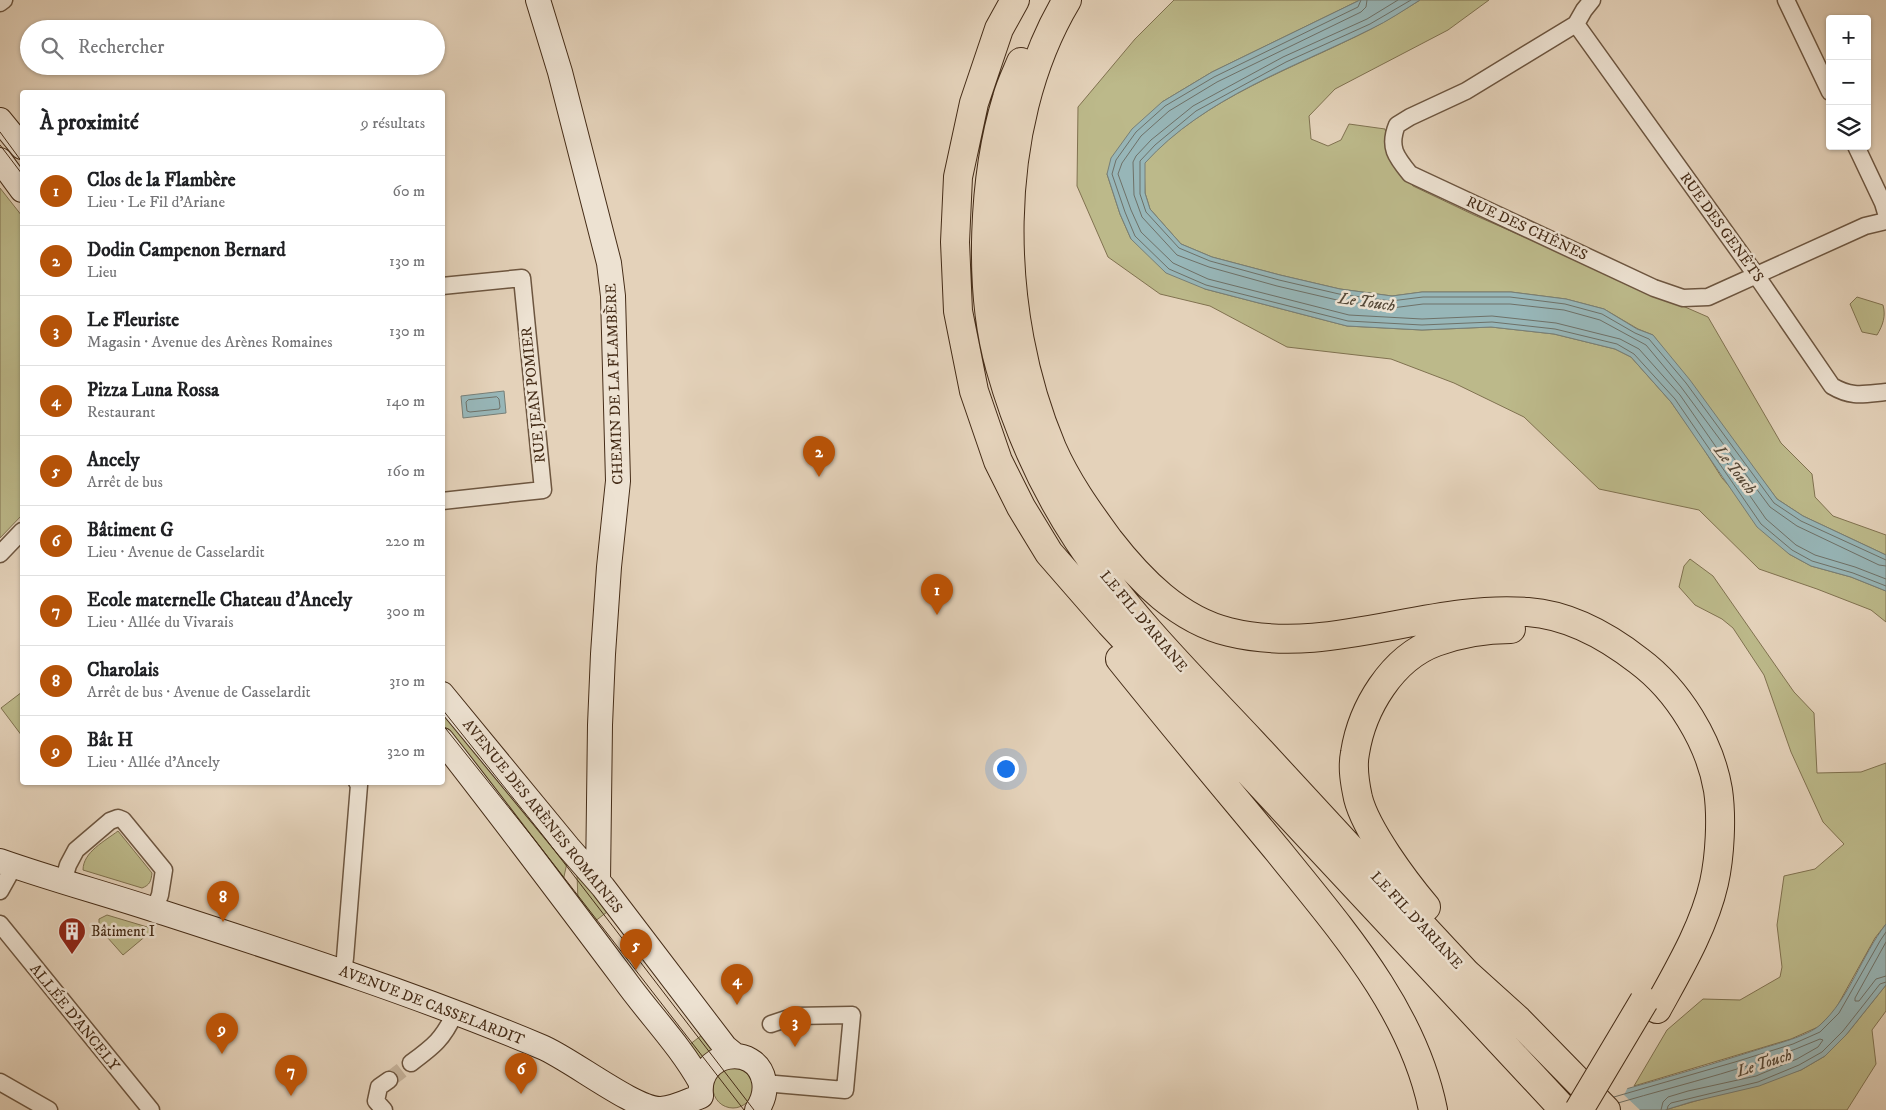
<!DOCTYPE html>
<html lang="fr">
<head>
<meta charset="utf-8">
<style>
	:root { --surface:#fff; --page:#f2f2f2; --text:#202124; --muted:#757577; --line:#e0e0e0; --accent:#b45309 }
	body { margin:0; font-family:"IM FELL DW Pica",serif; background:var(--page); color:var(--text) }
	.controls { position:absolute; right:15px; top:15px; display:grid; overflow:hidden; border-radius:5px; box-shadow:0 1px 4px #0004 }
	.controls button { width:45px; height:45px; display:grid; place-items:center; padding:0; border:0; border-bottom:1px solid var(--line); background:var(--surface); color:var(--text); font:25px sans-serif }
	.you { position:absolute; left:1005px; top:768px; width:18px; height:18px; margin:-12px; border:4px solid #fff; border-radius:50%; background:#1a73e8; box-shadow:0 0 0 8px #1a73e833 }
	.badge { display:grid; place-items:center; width:32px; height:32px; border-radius:50%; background:var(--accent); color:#fff; font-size:16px; font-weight:700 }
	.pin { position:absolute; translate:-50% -41px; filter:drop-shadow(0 1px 2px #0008) }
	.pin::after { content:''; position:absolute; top:26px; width:18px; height:15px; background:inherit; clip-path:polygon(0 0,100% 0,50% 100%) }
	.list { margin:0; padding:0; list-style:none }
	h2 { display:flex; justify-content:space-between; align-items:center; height:65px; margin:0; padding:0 20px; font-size:21px }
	h2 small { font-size:16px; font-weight:400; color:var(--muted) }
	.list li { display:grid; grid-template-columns:32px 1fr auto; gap:15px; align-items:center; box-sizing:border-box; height:70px; padding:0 20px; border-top:1px solid var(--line) }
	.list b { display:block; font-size:19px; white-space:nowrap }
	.list p { margin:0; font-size:16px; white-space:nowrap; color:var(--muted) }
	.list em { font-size:16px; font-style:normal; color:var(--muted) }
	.icon { flex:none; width:28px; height:28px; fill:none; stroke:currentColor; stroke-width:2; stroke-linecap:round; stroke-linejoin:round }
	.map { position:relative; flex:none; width:1886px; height:1110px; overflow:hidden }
	.search { position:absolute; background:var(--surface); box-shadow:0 1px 4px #0004; left:20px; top:20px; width:425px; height:55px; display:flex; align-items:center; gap:12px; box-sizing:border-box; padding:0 18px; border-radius:28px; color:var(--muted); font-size:19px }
	.panel { position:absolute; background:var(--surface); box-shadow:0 1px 4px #0004; left:20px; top:90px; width:425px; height:695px; border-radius:5px }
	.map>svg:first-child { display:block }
	.green { fill:#bcb98a; stroke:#807250 }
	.water { fill:#97b6b8; stroke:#767f78 }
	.pier { fill:#e4d2ba }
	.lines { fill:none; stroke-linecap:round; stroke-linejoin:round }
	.shore { stroke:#6e7168; stroke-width:1 }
	.street-tunnel { stroke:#c4b199; stroke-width:16; stroke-dasharray:16 8; stroke-linecap:butt }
	.street-casing { stroke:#6d5640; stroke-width:19 }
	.secondary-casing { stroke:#452c17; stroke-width:26 }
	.highway-casing { stroke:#452c17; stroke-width:30 }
	.street { stroke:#ede2d2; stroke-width:16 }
	.secondary { stroke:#ede2d2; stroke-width:24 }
	.highway { stroke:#e4d2ba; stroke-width:28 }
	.tram { stroke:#452c17; stroke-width:1 }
	.highway-bridge-casing { stroke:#452c17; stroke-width:30; stroke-linecap:butt }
	.highway-bridge { stroke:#e4d2ba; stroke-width:28 }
	.labels { text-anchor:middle; stroke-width:5; stroke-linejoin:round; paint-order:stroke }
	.street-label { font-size:15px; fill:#452c17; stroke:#ede2d2 }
	.poi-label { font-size:15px; fill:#452c17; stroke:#ede2d2; text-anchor:start }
	.water-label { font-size:16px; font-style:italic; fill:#554837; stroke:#ede2d2 }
</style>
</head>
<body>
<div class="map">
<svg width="1886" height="1110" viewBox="0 0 1886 1110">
	<rect width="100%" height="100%" fill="#e4d2ba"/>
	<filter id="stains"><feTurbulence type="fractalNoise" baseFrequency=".004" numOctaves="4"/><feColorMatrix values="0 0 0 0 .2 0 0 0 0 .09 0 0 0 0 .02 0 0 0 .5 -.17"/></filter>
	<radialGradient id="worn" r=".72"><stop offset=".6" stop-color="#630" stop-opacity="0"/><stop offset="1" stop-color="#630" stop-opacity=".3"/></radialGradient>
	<path class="green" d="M1174 0H1360L1212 72 1162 102 1107 174 1120 214 1131 239 1205 289 1347 326 1422 330 1491 327 1554 334 1615 349 1631 357 1671 402 1698 440 1722 478 1789 554 1811 566 1851 577 1886 591V622L1871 610 1817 589 1759 569 1699 510 1599 489 1524 417 1454 383 1391 359 1287 347 1210 306 1160 294 1108 257 1077 186 1078 107 1135 39Z
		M1420 0H1489L1448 30 1335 89 1309 116 1311 139 1328 146 1341 140 1349 124 1385 129 1393 162 1413 186 1474 215 1708 317 1781 443 1812 474 1815 497 1833 516 1886 535V555L1803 516 1777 499 1653 335 1638 329 1604 309 1566 299 1511 292H1422L1392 296 1340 289 1280 275 1212 257 1181 244 1150 209 1145 193 1144 163C1205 97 1293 69 1371 29 1388 20 1404 10 1420 0Z
		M0 188 22 216V515L0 538Z
		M1857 297 1883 305C1886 316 1883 325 1877 335L1862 332 1850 304Z
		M1690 559 1713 576 1794 692 1814 713 1817 773 1861 772 1886 763V924L1875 938 1835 1010 1818 1027 1791 1039 1634 1086 1667 1030 1703 999 1740 1000 1780 977 1782 967 1777 925 1784 876 1815 869 1844 844 1823 822 1791 752 1764 675 1733 628 1722 619 1695 605 1679 587 1684 566Z
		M22 692V736L1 708Z
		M442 704 567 863 563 881 443 729Z
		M118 831 152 873C151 881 150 885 142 888L83 870C83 852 105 841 118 831Z
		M577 875 605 898 600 903 607 912 594 922 578 900Z
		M107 915 154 929 123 955 99 928V919Z
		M1886 985V1011L1872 1030 1876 1064 1847 1110H1665L1801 1070 1825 1056 1846 1035Z
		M702 1035 715 1053 703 1063 689 1045Z
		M713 1088a20 20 0 1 1 40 0a20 20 0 1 1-40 0Z"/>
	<path class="water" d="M1360 0H1420C1404 10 1388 21 1371 29 1293 68 1205 97 1145 163V193L1150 209 1181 244 1212 257 1280 275 1340 289 1392 296 1422 292H1511L1566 299 1604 309 1637 329 1653 335 1690 380 1777 499 1803 516 1886 555V591L1851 577 1811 566 1789 554 1757 527 1671 402 1631 357 1615 349 1554 334 1491 327 1422 330 1347 326 1205 289 1166 273 1131 239 1120 214 1107 174 1111 158 1132 129 1162 102 1212 72Z
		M504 391 506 413 463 418 461 396Z
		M1886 924V985L1846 1035 1825 1056 1801 1070 1759 1086 1691 1102 1665 1110H1552C1622 1090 1692 1071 1760 1049 1776 1044 1808 1036 1820 1025 1850 998 1861 956 1886 924Z"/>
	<path class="pier" d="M1629 1085 1624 1095 1640 1110H1550L1552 1108Z"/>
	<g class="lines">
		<path class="shore" d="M1361 0 1358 7 1214 77 1165 106 1136 132 1116 160 1112 174 1125 212 1135 236 1169 269 1206 285 1348 321 1422 325 1492 322 1555 329 1617 344 1634 354 1675 399 1761 524 1792 550 1812 561 1853 573 1886 586
			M1367 0 1366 7 1361 12 1217 82 1169 111 1141 136 1122 163 1118 174 1131 210 1141 232 1173 263 1208 279 1349 315 1422 319 1492 316 1556 323 1620 339 1639 349 1680 395 1766 519 1796 545 1815 555 1855 567 1886 579
			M1398 0 1367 19 1283 57 1193 106 1151 140 1136 156 1133 162 1134 195 1142 217 1177 255 1209 267 1277 286 1337 300 1392 308 1423 304H1510L1564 310 1600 320 1646 345 1681 387 1770 507 1797 526 1879 565 1886 566
			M1411 0 1370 24 1286 62 1196 111 1155 145 1140 161V194L1146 212 1179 248 1210 261 1279 280 1339 294 1391 301 1423 297H1510L1565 304 1602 314 1635 333 1649 339 1686 383 1774 503 1801 521 1886 560
			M497 397 499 399 500 407 499 409 470 412 467 411 466 402 468 400Z
			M1886 942 1855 998V1001H1859L1876 979 1886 976
			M1614 1097 1735 1062 1793 1044 1820 1032 1839 1013 1880 941 1886 932
			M1618 1103C1686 1083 1756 1067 1820 1039L1823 1040 1818 1047 1797 1059 1756 1076 1688 1091 1668 1097 1663 1102 1661 1110
			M1667 1110 1668 1106 1671 1103 1758 1082 1799 1065 1822 1052 1843 1031 1880 984 1886 982"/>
		<path class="street-tunnel" d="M389 1080 411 1063"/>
		<g class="street-casing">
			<path id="street" d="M1786 0 1830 92
				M0 3 4 0
				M1576 24 1466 91 1410 117 1397 125C1388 147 1396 157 1410 174L1654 288 1683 298 1708 297 1865 226 1886 221
				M1576 24 1756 275 1832 386C1852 398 1864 394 1886 392
				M1576 24 1584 10 1592 0
				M1856 146 1883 203 1886 213
				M442 286 522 278 543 490 442 501
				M0 554 22 531
				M63 882 68 865 76 850 110 821 118 818 123 820 164 870 160 895 154 910
				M0 891 14 866
				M0 924 151 1110
				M343 971 345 958 359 785 357 782
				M411 1063C434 1046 443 1039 455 1013
				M0 1082 49 1110
				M764 1083 845 1090 852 1015 795 1016 771 1024
				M384 1110 376 1101 379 1087 389 1080"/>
		</g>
		<g class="secondary-casing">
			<path id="secondary" d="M538 0 560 72 609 263 613 296 618 481 609 567 603 654 600 725 598 880
				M0 120 22 147
				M0 160 22 190
				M442 694 568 847 603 887 725 1047 736 1056
				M442 740C504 819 564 899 624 979 649 1014 680 1045 701 1083
				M0 861C51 879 103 893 155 910 285 952 416 994 542 1047 571 1059 635 1110 661 1109 675 1108 688 1101 701 1096
				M701 1095C696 1052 756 1041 764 1081 766 1092 763 1101 757 1110"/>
		</g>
		<g class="highway-casing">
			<path id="highway" d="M1015 0 999 29 974 103 958 177 955 242 958 311 974 391 998 461 1021 507 1049 553 1110 623 1564 1110
				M1067 0C991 127 995 314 1052 448 1067 482 1087 510 1109 540 1140 580 1179 620 1229 632 1330 657 1427 604 1528 612 1570 615 1607 636 1639 661 1678 690 1710 742 1718 790 1722 817 1720 856 1714 883 1704 927 1679 969 1657 1009
				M1021 62C1016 74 1010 86 1007 98 983 176 978 289 1000 367 1017 428 1043 487 1078 540 1127 614 1192 678 1252 742 1324 820 1395 897 1467 974L1518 1020 1606 1110
				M1120 659C1172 724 1226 788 1279 852 1341 929 1413 1010 1433 1110
				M1426 907C1405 882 1366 830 1358 798 1355 784 1352 768 1355 753 1362 708 1392 658 1436 642 1461 633 1485 629 1511 629"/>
		</g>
		<use href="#street" class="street"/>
		<use href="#secondary" class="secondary"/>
		<use href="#highway" class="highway"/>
		<path class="tram" d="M0 132 22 162
			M0 145 22 174
			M442 709 545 838 754 1110
			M442 724 538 844 744 1110"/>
		<g class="highway-bridge-casing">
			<path id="highway-bridge" d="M1579 1110 1644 1001"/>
		</g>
		<use href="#highway-bridge" class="highway-bridge"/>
	</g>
	<defs>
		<g id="building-pin" transform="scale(1.4375)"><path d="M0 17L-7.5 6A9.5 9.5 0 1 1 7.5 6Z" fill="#8f2418" stroke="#ede2d2"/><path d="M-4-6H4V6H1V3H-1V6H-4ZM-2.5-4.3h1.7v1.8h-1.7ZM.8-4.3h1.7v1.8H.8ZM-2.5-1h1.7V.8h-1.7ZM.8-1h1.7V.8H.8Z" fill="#fff"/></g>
	</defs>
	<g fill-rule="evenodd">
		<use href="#building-pin" x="72" y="931"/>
	</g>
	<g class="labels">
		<g class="street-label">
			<text transform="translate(1722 227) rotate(54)" y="5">RUE DES GENÊTS</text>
			<text transform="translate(1527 228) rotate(25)" y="5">RUE DES CHÊNES</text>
			<text transform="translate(614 384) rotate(-92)" y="5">CHEMIN DE LA FLAMBÈRE</text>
			<text transform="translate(533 395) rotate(-96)" y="5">RUE JEAN POMIER</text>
			<text transform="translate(1144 621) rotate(50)" y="5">LE FIL D'ARIANE</text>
			<text transform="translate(543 816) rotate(51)" y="5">AVENUE DES ARÈNES ROMAINES</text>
			<text transform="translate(1417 920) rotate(47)" y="5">LE FIL D'ARIANE</text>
			<text transform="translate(432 1005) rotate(21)" y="5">AVENUE DE CASSELARDIT</text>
			<text transform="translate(75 1017) rotate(51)" y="5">ALLÉE D'ANCELY</text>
		</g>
		<g class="poi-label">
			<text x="91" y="936">Bâtiment I</text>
		</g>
		<g class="water-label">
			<text transform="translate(1367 301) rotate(8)" y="6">Le Touch</text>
			<text transform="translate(1736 469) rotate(52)" y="6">Le Touch</text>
			<text transform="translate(1764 1062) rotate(-18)" y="6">Le Touch</text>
		</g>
	</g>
	<rect width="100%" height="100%" filter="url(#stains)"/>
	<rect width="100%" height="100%" fill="url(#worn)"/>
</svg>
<div class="controls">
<button>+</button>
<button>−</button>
<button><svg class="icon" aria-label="layers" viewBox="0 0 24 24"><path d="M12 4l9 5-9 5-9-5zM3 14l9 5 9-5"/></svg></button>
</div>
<div class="you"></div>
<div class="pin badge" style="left:937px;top:615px">1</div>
<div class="pin badge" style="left:819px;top:477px">2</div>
<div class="pin badge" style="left:795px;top:1047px">3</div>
<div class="pin badge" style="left:737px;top:1005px">4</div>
<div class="pin badge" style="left:636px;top:970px">5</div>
<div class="pin badge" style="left:521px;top:1094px">6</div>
<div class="pin badge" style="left:291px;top:1096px">7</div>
<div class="pin badge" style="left:223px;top:922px">8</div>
<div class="pin badge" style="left:222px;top:1054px">9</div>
<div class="search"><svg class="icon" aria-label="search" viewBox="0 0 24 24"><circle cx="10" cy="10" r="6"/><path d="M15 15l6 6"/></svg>Rechercher</div>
<section class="panel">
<h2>À proximité<small>9 résultats</small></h2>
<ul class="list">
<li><span class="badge">1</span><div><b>Clos de la Flambère</b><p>Lieu · Le Fil d'Ariane</p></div><em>60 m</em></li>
<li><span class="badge">2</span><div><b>Dodin Campenon Bernard</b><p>Lieu</p></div><em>130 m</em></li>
<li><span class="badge">3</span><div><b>Le Fleuriste</b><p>Magasin · Avenue des Arènes Romaines</p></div><em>130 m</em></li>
<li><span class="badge">4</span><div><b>Pizza Luna Rossa</b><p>Restaurant</p></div><em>140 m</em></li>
<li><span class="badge">5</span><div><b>Ancely</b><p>Arrêt de bus</p></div><em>160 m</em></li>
<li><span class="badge">6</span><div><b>Bâtiment G</b><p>Lieu · Avenue de Casselardit</p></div><em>220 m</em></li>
<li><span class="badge">7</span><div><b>Ecole maternelle Chateau d'Ancely</b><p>Lieu · Allée du Vivarais</p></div><em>300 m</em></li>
<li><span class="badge">8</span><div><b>Charolais</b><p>Arrêt de bus · Avenue de Casselardit</p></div><em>310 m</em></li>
<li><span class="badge">9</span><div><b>Bât H</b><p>Lieu · Allée d'Ancely</p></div><em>320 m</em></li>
</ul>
</section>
</div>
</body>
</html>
